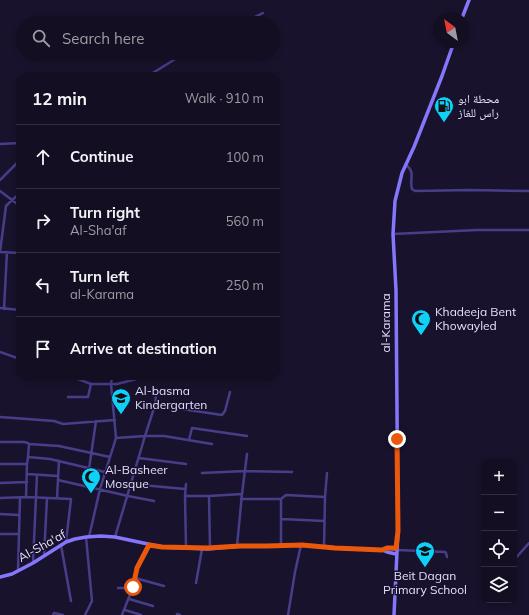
<!DOCTYPE html>
<html lang="en">
<head>
<meta charset="utf-8">
<style>
	:root { --surface:#130e21; --page:#1c172a; --text:#f1f3f6; --muted:#9d9ca5; --line:#322e3f }
	body { margin:0; font-family:Mulish,"Noto Naskh Arabic",sans-serif; background:var(--page); color:var(--text) }
	.controls { position:absolute; right:12px; bottom:12px; display:grid; overflow:hidden; border-radius:8px; box-shadow:0 2px 6px #0003 }
	.controls button { width:36px; height:36px; display:grid; place-items:center; padding:0; border:0; border-bottom:1px solid var(--line); background:var(--surface); color:var(--text); font:20px sans-serif }
	.compass { position:absolute; left:433px; top:12px; width:36px; height:36px; border-radius:50%; background:var(--surface); box-shadow:0 2px 6px #0003; rotate:328deg }
	.stop { position:absolute; width:12px; height:12px; margin:-9px; border:3px solid #ea580c; border-radius:50%; background:#fff }
	.stop.end { background:#ea580c; border-color:#fff; box-shadow:0 1px 4px #0008 }
	.list { margin:0; padding:0; list-style:none }
	h2 { display:flex; justify-content:space-between; align-items:center; height:52px; margin:0; padding:0 16px; font-size:17px }
	h2 small { font-size:13px; font-weight:400; color:var(--muted) }
	.list li { display:grid; grid-template-columns:26px 1fr auto; gap:12px; align-items:center; box-sizing:border-box; height:64px; padding:0 16px; border-top:1px solid var(--line) }
	.list b { display:block; font-size:15px; white-space:nowrap }
	.list p { margin:0; font-size:13px; white-space:nowrap; color:var(--muted) }
	.list em { font-size:13px; font-style:normal; color:var(--muted) }
	.icon { flex:none; width:22px; height:22px; fill:none; stroke:currentColor; stroke-width:2; stroke-linecap:round; stroke-linejoin:round }
	.map { position:relative; flex:none; width:529px; height:615px; overflow:hidden }
	.search { position:absolute; background:var(--surface); box-shadow:0 2px 6px #0003; left:16px; top:16px; width:264px; height:44px; display:flex; align-items:center; gap:10px; box-sizing:border-box; padding:0 14px; border-radius:22px; color:var(--muted); font-size:15px }
	.panel { position:absolute; background:var(--surface); box-shadow:0 2px 6px #0003; left:16px; top:72px; width:264px; height:308px; border-radius:12px }
	.map>svg:first-child { display:block }
	.lines { fill:none; stroke-linecap:round; stroke-linejoin:round }
	.street { stroke:#473e8a; stroke-width:2.5 }
	.secondary { stroke:#8477fc; stroke-width:3.5 }
	.route { stroke:#ea580c; stroke-width:5 }
	.labels { text-anchor:middle; stroke-width:3; stroke-linejoin:round; paint-order:stroke }
	.poi-label { font-size:12px; fill:#e4defe; stroke:#19122c; text-anchor:start }
	.street-label { font-size:12px; fill:#e4defe; stroke:#19122c }
</style>
</head>
<body>
<div class="map">
<svg width="529" height="615" viewBox="0 0 529 615">
	<rect width="100%" height="100%" fill="#19122c"/>
	<g class="lines">
		<path class="street" d="M243 23 263 13
			M148 76 185 53
			M0 144 20 143
			M406 165C416 172 409 180 412 189L415 191 470 190 529 191
			M0 180 20 160
			M0 191 20 206
			M393 234 477 230H529
			M0 252 6 206 9 203 20 193
			M0 252 20 253
			M0 308 20 310
			M4 309 7 252
			M0 352 20 359
			M70 376 91 384H117L148 376
			M68 397H88L91 384
			M155 405 222 415 225 411 230 392
			M0 417 54 421 63 424 115 420
			M116 438 145 436H164L212 444
			M189 440 192 428 247 436
			M0 442H24L28 443 29 444 59 446 110 457
			M28 457 29 444
			M139 458 186 464
			M0 464H27L28 457 50 459 105 472
			M89 469 96 421
			M202 473 245 471 292 472
			M27 474 58 476
			M58 480 128 496 154 501
			M0 483 27 482
			M131 484 185 489
			M186 484 185 496 186 548
			M185 496H209L242 494
			M209 496 210 548
			M26 497 27 464
			M0 498 26 497 71 499 66 542
			M57 498 59 461
			M241 499H281L286 495 325 497 327 473
			M281 499V546
			M0 514 19 515
			M282 519 324 521
			M0 534H19
			M89 537 100 489 116 438 111 384 112 376
			M115 537 145 436 155 405 156 395
			M61 545 71 601
			M237 546 242 494 247 454
			M324 547 325 497
			M397 550 445 552 446 553 447 557
			M44 556 47 498
			M514 560 529 543
			M33 563 37 475
			M18 571 20 498
			M135 578 164 586
			M196 583 202 549
			M118 588H132
			M129 599 153 606
			M125 610 141 615
			M177 614 180 615
			M53 615 54 613 63 615
			M85 615 92 601 86 537
			M122 615 133 587 137 567 149 545
			M288 615 295 572 301 545"/>
		<path class="secondary" d="M462 18 469 0
			M396 554 387 552 382 550 387 548 396 549
			M0 577 12 574 33 563 66 542 75 539 86 537 101 536 115 537 162 547 208 549 240 546H267L301 545 335 548 382 550
			M394 615 398 531 396 290 393 234 395 201 402 173 414 147 442 76 454 42"/>
	</g>
	<g class="lines">
		<path class="route" d="M133 587 137 568 149 545 162 547 208 548 240 546H267L302 545 335 548 382 550 387 548H396L398 531 397 439"/>
	</g>
	<defs>
		<g id="fuel-pin" transform="scale(1)"><path d="M0 17L-7.5 6A9.5 9.5 0 1 1 7.5 6Z" fill="#0ed1fa" stroke="#19122c"/><path d="M-5.5-6h7V0h2V4h1.3V-2.5L3-4.5l.8-.8L6-3V5H2.5V1h-1V6h-7ZM-4.2-4.7v3.2H.2V-4.7Z" fill="#111"/></g>
		<g id="mosque-pin" transform="scale(1)"><path d="M0 17L-7.5 6A9.5 9.5 0 1 1 7.5 6Z" fill="#0ed1fa" stroke="#19122c"/><path d="M3.5-4.9A6 6 0 1 0 3.5 4.9A5 5 0 1 1 3.5-4.9Z" fill="#111"/></g>
		<g id="school-pin" transform="scale(1)"><path d="M0 17L-7.5 6A9.5 9.5 0 1 1 7.5 6Z" fill="#0ed1fa" stroke="#19122c"/><path d="M0-5L7-2L0 1L-7-2ZM-4 1L0 2.5L4 1V4Q0 6-4 4Z" fill="#111"/></g>
	</defs>
	<g fill-rule="evenodd">
		<use href="#fuel-pin" x="444" y="106"/>
		<use href="#mosque-pin" x="421" y="319"/>
		<use href="#school-pin" x="121" y="398"/>
		<use href="#mosque-pin" x="91" y="477"/>
		<use href="#school-pin" x="425" y="551"/>
	</g>
	<g class="labels">
		<g class="poi-label">
			<text x="458" y="103">محطة ابو<tspan x="458" dy="14">راس للغاز</tspan></text>
			<text x="435" y="316">Khadeeja Bent<tspan x="435" dy="14">Khowayled</tspan></text>
			<text x="135" y="395">Al-basma<tspan x="135" dy="14">Kindergarten</tspan></text>
			<text x="105" y="474">Al-Basheer<tspan x="105" dy="14">Mosque</tspan></text>
			<text x="425" y="580" text-anchor="middle">Beit Dagan<tspan x="425" dy="14">Primary School</tspan></text>
		</g>
		<g class="street-label">
			<text transform="translate(386 323) rotate(-90)" y="4">al-Karama</text>
			<text transform="translate(42 546) rotate(-29)" y="4">Al-Sha'af</text>
		</g>
	</g>
</svg>
<div class="controls">
<button>+</button>
<button>−</button>
<button><svg class="icon" aria-label="locate" viewBox="0 0 24 24"><circle cx="12" cy="12" r="6"/><path d="M12 2v4M12 18v4M2 12h4M18 12h4"/></svg></button>
<button><svg class="icon" aria-label="layers" viewBox="0 0 24 24"><path d="M12 4l9 5-9 5-9-5zM3 14l9 5 9-5"/></svg></button>
</div>
<svg class="compass" viewBox="-18 -18 36 36"><path d="M0-13l5 13h-10z" fill="#e53935"/><path d="M0 13l5-13h-10z" fill="#9d9ca5"/></svg>
<div class="stop" style="left:133px;top:587px"></div>
<div class="stop end" style="left:397px;top:439px"></div>
<div class="search"><svg class="icon" aria-label="search" viewBox="0 0 24 24"><circle cx="10" cy="10" r="6"/><path d="M15 15l6 6"/></svg>Search here</div>
<section class="panel">
<h2>12 min<small>Walk · 910 m</small></h2>
<ul class="list">
<li><svg class="icon" aria-label="ahead" viewBox="0 0 24 24"><path d="M12 20V5M6 11l6-6 6 6"/></svg><div><b>Continue</b></div><em>100 m</em></li>
<li><svg class="icon" aria-label="right" viewBox="0 0 24 24"><path d="M7 20v-9h11M14 6l5 5-5 5"/></svg><div><b>Turn right</b><p>Al-Sha'af</p></div><em>560 m</em></li>
<li><svg class="icon" aria-label="left" viewBox="0 0 24 24"><path d="M17 20v-9H6M10 6l-5 5 5 5"/></svg><div><b>Turn left</b><p>al-Karama</p></div><em>250 m</em></li>
<li><svg class="icon" aria-label="arrive" viewBox="0 0 24 24"><path d="M6 21V4h12l-3 4 3 4H6"/></svg><div><b>Arrive at destination</b></div></li>
</ul>
</section>
</div>
</body>
</html>
